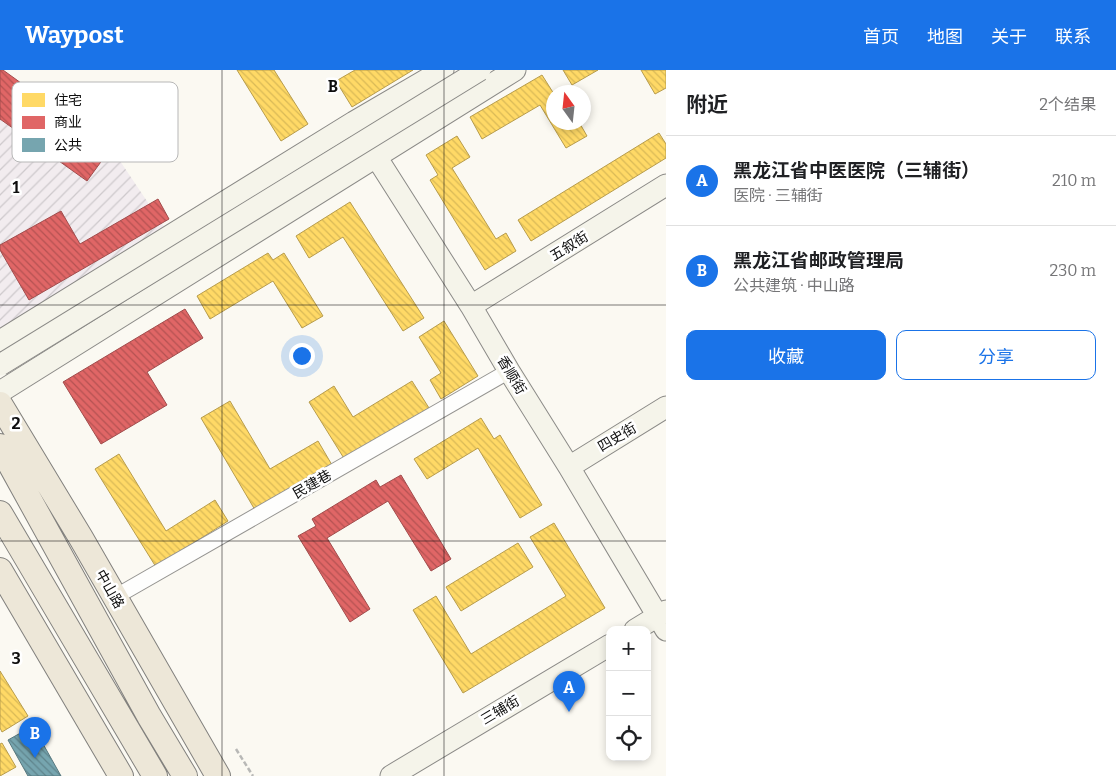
<!DOCTYPE html>
<html lang="zh">
<head>
<meta charset="utf-8">
<style>
	:root { --surface:#fff; --page:#f2f2f2; --text:#202124; --muted:#757577; --line:#e0e0e0; --accent:#1a73e8 }
	body { margin:0; font-family:Bitter,"Noto Sans SC",serif; background:var(--page); color:var(--text) }
	.controls { position:absolute; right:15px; bottom:15px; display:grid; overflow:hidden; border-radius:10px; box-shadow:0 2px 8px #0003 }
	.controls button { width:45px; height:45px; display:grid; place-items:center; padding:0; border:0; border-bottom:1px solid var(--line); background:var(--surface); color:var(--text); font:25px sans-serif }
	.compass { position:absolute; left:546px; top:15px; width:45px; height:45px; border-radius:50%; background:var(--surface); box-shadow:0 2px 8px #0003; rotate:345deg }
	.you { position:absolute; left:301px; top:285px; width:18px; height:18px; margin:-12px; border:4px solid #fff; border-radius:50%; background:#1a73e8; box-shadow:0 0 0 8px #1a73e833 }
	.badge { display:grid; place-items:center; width:32px; height:32px; border-radius:50%; background:var(--accent); color:#fff; font-size:16px; font-weight:700 }
	.pin { position:absolute; translate:-50% -41px; filter:drop-shadow(0 1px 2px #0008) }
	.pin::after { content:''; position:absolute; top:26px; width:18px; height:15px; background:inherit; clip-path:polygon(0 0,100% 0,50% 100%) }
	.list { margin:0; padding:0; list-style:none }
	h2 { display:flex; justify-content:space-between; align-items:center; height:65px; margin:0; padding:0 20px; font-size:21px }
	h2 small { font-size:16px; font-weight:400; color:var(--muted) }
	.list li { display:grid; grid-template-columns:32px 1fr auto; gap:15px; align-items:center; box-sizing:border-box; height:90px; padding:0 20px; border-top:1px solid var(--line) }
	.list b { display:block; font-size:19px; white-space:nowrap }
	.list p { margin:0; font-size:16px; white-space:nowrap; color:var(--muted) }
	.list em { font-size:16px; font-style:normal; color:var(--muted) }
	.actions { display:flex; gap:10px; padding:15px 20px }
	.actions a { flex:1; padding:11px 0; border:1px solid var(--accent); border-radius:10px; text-align:center; font-size:18px; color:var(--accent) }
	.actions .main { background:var(--accent); color:#fff }
	.icon { flex:none; width:28px; height:28px; fill:none; stroke:currentColor; stroke-width:2; stroke-linecap:round; stroke-linejoin:round }
	.map { position:relative; flex:none; width:666px; height:706px; overflow:hidden }
	header { display:flex; align-items:center; gap:30px; box-sizing:border-box; height:70px; padding:0 25px; background:var(--accent); color:#fff }
	header strong { font-size:24px }
	nav { display:flex; gap:28px; margin-inline-start:auto; font-size:18px }
	main { display:flex }
	aside { flex:1; background:var(--surface) }
	.map>svg:first-child { display:block }
	.industrial { fill:url(#industrial-furrows) }
	.homes { fill:url(#homes-back-hatch); stroke:#b79c4c }
	.shops { fill:url(#shops-back-hatch); stroke:#a14c4c }
	.public { fill:url(#public-back-hatch); stroke:#57787f }
	.lines { fill:none; stroke-linecap:round; stroke-linejoin:round }
	.street-casing { stroke:#959491; stroke-width:17 }
	.secondary-casing { stroke:#8b8a87; stroke-width:23 }
	.primary-casing { stroke:#82817e; stroke-width:26 }
	.path { stroke:#b8b8b6; stroke-width:2.5; stroke-dasharray:5 2.5; stroke-linecap:butt }
	.street { stroke:#fefefd; stroke-width:15 }
	.secondary { stroke:#f5f4ea; stroke-width:21 }
	.primary { stroke:#ede7d8; stroke-width:24 }
	.secondary-bridge-casing { stroke:#8b8a87; stroke-width:23; stroke-linecap:butt }
	.secondary-bridge { stroke:#f5f4ea; stroke-width:21 }
	.grid { fill:none; stroke:#0e0e0e; stroke-width:1; stroke-opacity:0.55 }
	.labels { text-anchor:middle; stroke-width:5; stroke-linejoin:round; paint-order:stroke }
	.street-label { font-size:14px; fill:#0e0e0e; stroke:#fff }
	.key { fill:#fff; stroke:#b7b7b7; stroke-width:1 }
	.key-label { font-size:14px; fill:#0e0e0e }
	.grid-label { font-size:16px; text-anchor:middle; font-weight:bold; fill:#0e0e0e; stroke:#fff; stroke-width:5; stroke-linejoin:round; paint-order:stroke }
</style>
</head>
<body>
<header>
<strong>Waypost</strong>
<nav><a>首页</a><a>地图</a><a>关于</a><a>联系</a></nav>
</header>
<main>
<div class="map">
<svg width="666" height="706" viewBox="0 0 666 706">
	<defs>
		<pattern id="industrial-furrows" width="10" height="10" patternUnits="userSpaceOnUse" patternTransform="scale(1.25)"><rect width="10" height="10" fill="#f2ecef"/><path d="M-1 1l2-2M0 10L10 0M9 11l2-2" fill="none" stroke="#cec9cc"/></pattern>
		<pattern id="homes-back-hatch" width="6" height="6" patternUnits="userSpaceOnUse" patternTransform="scale(1.25)"><rect width="6" height="6" fill="#ffd966"/><path d="M-1 5l2 2M0 0l6 6M5-1l2 2" fill="none" stroke="#d9b957"/></pattern>
		<pattern id="shops-back-hatch" width="6" height="6" patternUnits="userSpaceOnUse" patternTransform="scale(1.25)"><rect width="6" height="6" fill="#e06666"/><path d="M-1 5l2 2M0 0l6 6M5-1l2 2" fill="none" stroke="#b45252"/></pattern>
		<pattern id="public-back-hatch" width="6" height="6" patternUnits="userSpaceOnUse" patternTransform="scale(1.25)"><rect width="6" height="6" fill="#76a5af"/><path d="M-1 5l2 2M0 0l6 6M5-1l2 2" fill="none" stroke="#5f858d"/></pattern>
	</defs>
	<rect width="100%" height="100%" fill="#fbf9f2"/>
	<path class="industrial" d="M0 7 114 82 167 161 0 259Z"/>
	<path class="homes" d="M237 0H274L308 54 281 71Z
		M355 0H413L352 37 336 11Z
		M563 0H598L572 15Z
		M641 0H666V18L655 24Z
		M542 5 554 24V52H579L587 66 566 78 540 35 482 69 470 47Z
		M659 63 666 74V88L531 171 518 150Z
		M457 66 470 87 452 98 496 169 506 163 516 181 485 200 430 110 438 105 426 85Z
		M350 132 424 248 403 261 343 167 309 188 296 166Z
		M268 183 273 190 284 183 323 246 302 258 273 211 210 249 197 226Z
		M444 251 478 306 441 329 430 310 441 303 419 267Z
		M412 311 429 338 345 390 309 332 334 316 353 347Z
		M230 331 270 399 318 371 332 395 255 440 201 348Z
		M481 348 494 369 500 365 542 435 520 448 478 378 427 409 414 389Z
		M119 384 166 461 215 430 228 451 156 497 95 399Z
		M554 453 605 538 463 623 413 540 436 526 471 584 566 526 530 467Z
		M518 473 533 497 461 541 446 517Z
		M0 601 28 646 2 662 0 658Z
		M2 673 16 697 0 706V674Z"/>
	<path class="shops" d="M0 0H3L111 78 87 111 0 49Z
		M158 129 169 149 29 230 0 180V175L61 141 80 174Z
		M185 239 203 268 147 302 167 335 101 374 63 312Z
		M401 405 451 489 431 501 388 431 327 468 370 539 350 552 298 466 316 456 312 449 376 410 380 417Z"/>
	<path class="public" d="M33 656 61 706H28L8 670Z"/>
	<g class="lines">
		<g class="street-casing">
			<path id="street" d="M115 527 509 301"/>
		</g>
		<g class="secondary-casing">
			<path id="secondary" d="M354 52 471 236 509 301 569 397 666 560
				M471 236 666 115
				M0 271 354 52 443 0
				M0 322 515 0
				M569 397 666 337
				M635 560 666 541
				M391 706 610 575"/>
		</g>
		<g class="primary-casing">
			<path id="primary" d="M0 334 81 468 218 706
				M0 376 149 646 185 706
				M0 443 155 706
				M0 500 121 706"/>
		</g>
		<path class="path" d="M236 679 253 706"/>
		<use href="#street" class="street"/>
		<use href="#secondary" class="secondary"/>
		<use href="#primary" class="primary"/>
		<g class="secondary-bridge-casing">
			<path id="secondary-bridge" d="M0 295 480 0"/>
		</g>
		<use href="#secondary-bridge" class="secondary-bridge"/>
	</g>
	<path class="grid" d="M222 0V706M444 0V706M0 235H666M0 471H666"/>
	<g class="labels">
		<g class="street-label">
			<text transform="translate(569 176) rotate(-32)" y="5">五叙街</text>
			<text transform="translate(512 305) rotate(59)" y="5">香顺街</text>
			<text transform="translate(617 367) rotate(-31)" y="5">四史街</text>
			<text transform="translate(312 414) rotate(-30)" y="5">民建巷</text>
			<text transform="translate(110 519) rotate(60)" y="5">中山路</text>
			<text transform="translate(500 640) rotate(-31)" y="5">三辅街</text>
		</g>
	</g>
	<rect x="12" y="12" width="166" height="80" rx="8" class="key"/>
	<rect x="22" y="23" width="23" height="14" fill="#ffd966"/>
	<rect x="22" y="46" width="23" height="13" fill="#e06666"/>
	<rect x="22" y="68" width="23" height="14" fill="#76a5af"/>
	<g class="key-label">
		<text x="54" y="35">住宅</text>
		<text x="54" y="57">商业</text>
		<text x="54" y="80">公共</text>
	</g>
	<g class="grid-label">
		<text x="333" y="22">B</text>
		<text x="16" y="123">1</text>
		<text x="16" y="359">2</text>
		<text x="16" y="594">3</text>
	</g>
</svg>
<div class="controls">
<button>+</button>
<button>−</button>
<button><svg class="icon" aria-label="locate" viewBox="0 0 24 24"><circle cx="12" cy="12" r="6"/><path d="M12 2v4M12 18v4M2 12h4M18 12h4"/></svg></button>
</div>
<svg class="compass" viewBox="-18 -18 36 36"><path d="M0-13l5 13h-10z" fill="#e53935"/><path d="M0 13l5-13h-10z" fill="#757577"/></svg>
<div class="you"></div>
<div class="pin badge" style="left:569px;top:642px">A</div>
<div class="pin badge" style="left:35px;top:688px">B</div>
</div>
<aside>
<h2>附近<small>2个结果</small></h2>
<ul class="list">
<li><span class="badge">A</span><div><b>黑龙江省中医医院（三辅街）</b><p>医院 · 三辅街</p></div><em>210 m</em></li>
<li><span class="badge">B</span><div><b>黑龙江省邮政管理局</b><p>公共建筑 · 中山路</p></div><em>230 m</em></li>
</ul>
<div class="actions"><a class="main">收藏</a><a>分享</a></div>
</aside>
</main>
</body>
</html>
